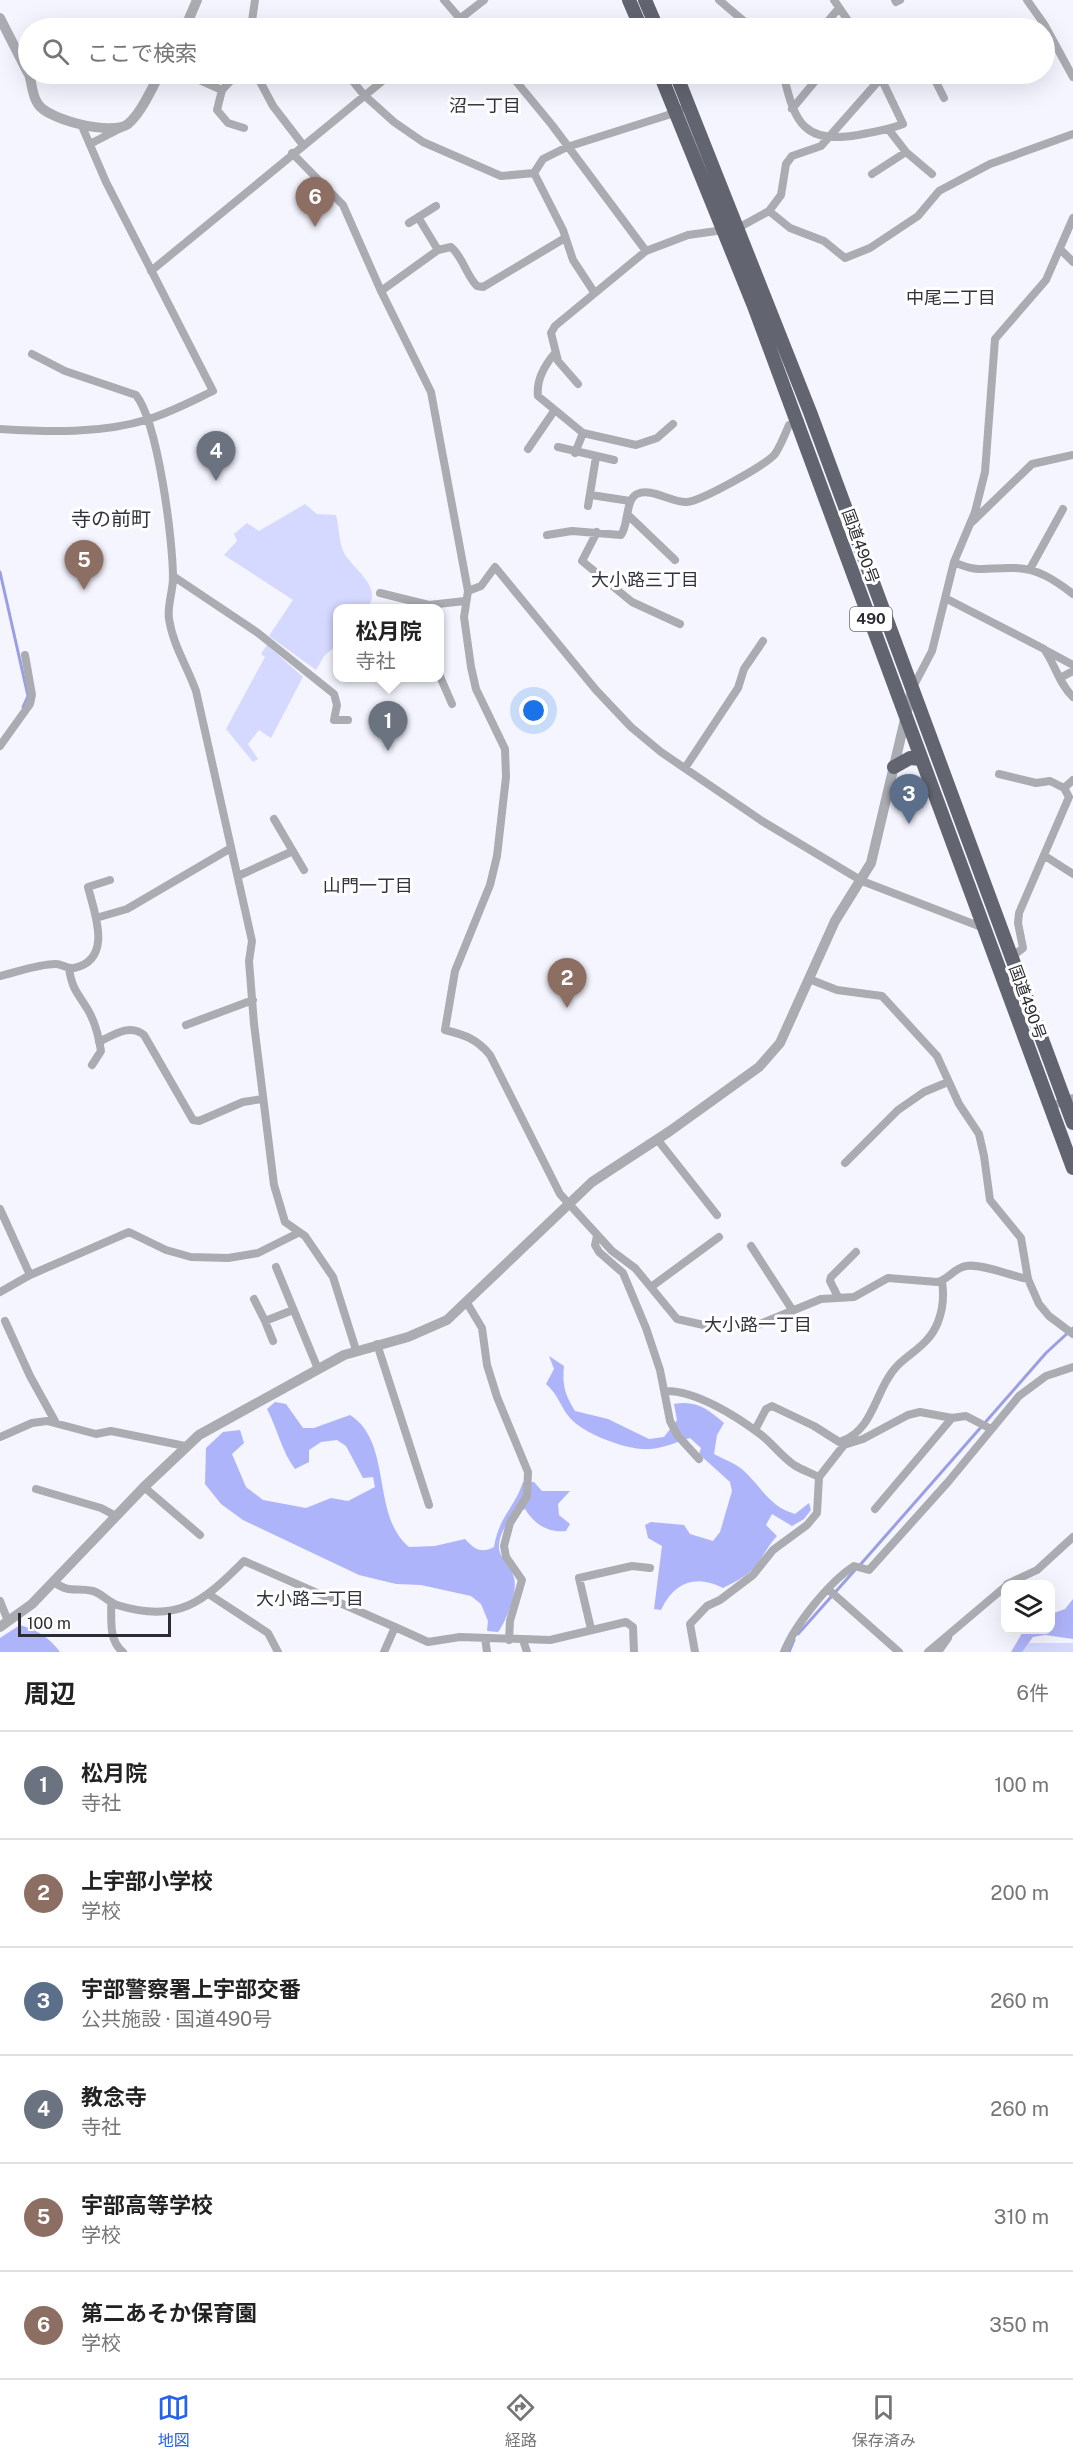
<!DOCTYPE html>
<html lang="ja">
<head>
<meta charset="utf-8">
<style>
	:root { --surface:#fff; --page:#f2f2f2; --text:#222; --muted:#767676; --line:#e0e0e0; --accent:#2563eb }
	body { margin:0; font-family:"Public Sans","Noto Sans JP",sans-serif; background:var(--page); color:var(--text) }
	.controls { position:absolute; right:18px; bottom:18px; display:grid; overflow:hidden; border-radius:12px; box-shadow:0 6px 24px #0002 }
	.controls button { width:54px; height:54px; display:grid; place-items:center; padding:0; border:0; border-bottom:2px solid var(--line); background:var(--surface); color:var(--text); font:30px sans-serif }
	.scale { position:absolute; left:18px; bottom:15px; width:153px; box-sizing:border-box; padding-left:6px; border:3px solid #2c2c32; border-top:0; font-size:16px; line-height:21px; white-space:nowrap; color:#2c2c32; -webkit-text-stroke:4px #fff; paint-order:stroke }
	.you { position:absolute; left:534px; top:711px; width:21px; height:21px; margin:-15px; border:4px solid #fff; border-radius:50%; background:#1a73e8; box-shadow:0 0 0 9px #1a73e833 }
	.badge { display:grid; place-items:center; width:39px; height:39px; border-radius:50%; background:var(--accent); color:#fff; font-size:20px; font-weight:700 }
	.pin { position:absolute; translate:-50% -50px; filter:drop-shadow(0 2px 3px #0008) }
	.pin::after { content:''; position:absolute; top:32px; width:21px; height:18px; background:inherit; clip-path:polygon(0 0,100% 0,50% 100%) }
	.popup { position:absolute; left:333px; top:604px; width:111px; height:78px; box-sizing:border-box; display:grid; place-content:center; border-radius:12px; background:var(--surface); filter:drop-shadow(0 2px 4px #0005); font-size:20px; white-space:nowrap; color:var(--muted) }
	.popup b { font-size:22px; color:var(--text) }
	.popup::after { content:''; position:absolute; left:50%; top:100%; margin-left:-12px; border:12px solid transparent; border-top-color:var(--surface) }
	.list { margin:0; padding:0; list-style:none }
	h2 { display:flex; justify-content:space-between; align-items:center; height:78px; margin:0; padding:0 24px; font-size:26px }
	h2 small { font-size:20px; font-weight:400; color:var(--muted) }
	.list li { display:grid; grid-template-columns:39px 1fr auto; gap:18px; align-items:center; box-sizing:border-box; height:108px; padding:0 24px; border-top:2px solid var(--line) }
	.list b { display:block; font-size:22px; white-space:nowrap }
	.list p { margin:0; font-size:20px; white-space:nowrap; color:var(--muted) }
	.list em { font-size:20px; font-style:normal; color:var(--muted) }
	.icon { flex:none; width:33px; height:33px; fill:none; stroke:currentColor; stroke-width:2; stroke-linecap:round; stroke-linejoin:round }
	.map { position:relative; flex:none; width:1073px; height:1652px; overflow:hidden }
	.search { position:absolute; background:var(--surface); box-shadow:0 6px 24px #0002; left:18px; right:18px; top:18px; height:66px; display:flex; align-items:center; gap:15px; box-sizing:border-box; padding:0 21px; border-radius:33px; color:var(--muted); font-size:22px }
	.sheet { height:726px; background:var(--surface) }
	nav { display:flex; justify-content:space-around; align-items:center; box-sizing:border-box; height:84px; border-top:2px solid var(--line); background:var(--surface); font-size:16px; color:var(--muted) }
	nav a { display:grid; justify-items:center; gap:3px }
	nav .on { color:var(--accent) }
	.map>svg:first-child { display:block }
	.green { fill:#d5d9ff }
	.forest { fill:#aeb4f9 }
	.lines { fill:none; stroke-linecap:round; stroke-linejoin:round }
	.stream { stroke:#9a9fe3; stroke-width:3 }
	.minor { stroke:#abacb2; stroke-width:8 }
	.tertiary { stroke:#abacb2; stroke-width:10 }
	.trunk { stroke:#626470; stroke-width:14 }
	.labels { text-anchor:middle; stroke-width:6; stroke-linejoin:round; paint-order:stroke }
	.shield { fill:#fff; stroke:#6b6b70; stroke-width:1.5 }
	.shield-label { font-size:15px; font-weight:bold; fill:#2c2c32 }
	.street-label { font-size:16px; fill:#2c2c32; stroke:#fff }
	.neighbourhood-label { font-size:18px; fill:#31333e; stroke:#fff }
	.quarter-label { font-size:20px; fill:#31333e; stroke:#fff }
</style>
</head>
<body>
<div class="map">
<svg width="1073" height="1652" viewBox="0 0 1073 1652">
	<rect width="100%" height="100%" fill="#f4f5fe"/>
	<path class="green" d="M305 504 317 514 336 515C339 527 339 543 344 553 354 570 384 588 367 608H337V645L324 656 316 670 269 636 293 600 224 555 237 541 234 534 247 523 259 531Z
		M267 645 303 677 271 738 259 730 248 744 258 759 253 762 226 729 265 657 261 654Z
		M1017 1643H1073V1652H1017Z"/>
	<path class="forest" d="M549 1356 564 1366C562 1385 565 1395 575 1411L608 1419 649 1439 664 1437 677 1420 674 1404C696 1400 708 1409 724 1423L717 1435 714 1454C723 1459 735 1463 743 1470 761 1486 769 1507 795 1514L809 1503 811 1510 804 1519 792 1526 772 1514 766 1525 777 1536C767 1546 762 1560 753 1569 745 1577 733 1583 723 1588 696 1574 674 1582 661 1610L654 1609 662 1546 648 1538 645 1525 651 1522 684 1525 690 1534 713 1541 720 1532 732 1491 730 1482 699 1454 701 1448 690 1438C677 1442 663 1448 650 1449 628 1451 584 1434 570 1418 560 1407 559 1395 546 1384L554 1369Z
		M275 1402 286 1404 303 1428H314L350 1415C393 1442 371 1516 409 1547L435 1546 465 1539C474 1549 481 1554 494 1547 499 1516 514 1509 523 1482H534L542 1491H570L558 1504 559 1515 570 1524 566 1531C548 1533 534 1524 525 1509L512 1514C507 1524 498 1536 499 1549 501 1560 512 1568 514 1578 518 1591 506 1622 498 1632L487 1631 488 1621 481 1604 471 1596 421 1585 396 1584 359 1575 243 1520 221 1504 205 1484 206 1448 223 1432 240 1430 244 1443 232 1454 246 1487 263 1500 306 1508 331 1498 348 1501 375 1487 373 1477 363 1478 346 1446 337 1440 321 1442 309 1450V1462L295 1469C282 1452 277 1428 267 1409Z
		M1073 1599V1639L1045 1635 1033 1637 1022 1652H1011L1024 1630H1050L1051 1614 1065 1609Z
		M20 1625C37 1630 49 1637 60 1652H0V1638Z"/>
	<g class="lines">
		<path class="stream" d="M0 572 28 696 23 707
			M860 1565 1046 1353 1073 1328
			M798 1634 855 1570
			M789 1652 794 1640"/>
		<path class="minor" d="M444 0 468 28
			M719 0 752 28
			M834 0 853 28
			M895 0 896 2 900 0
			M1027 0 1044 24 1073 77
			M251 28 255 0
			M448 28 484 0
			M822 28 839 8
			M186 74 222 90
			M237 74 222 90 217 110 228 123 244 128
			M256 74 273 106 303 145
			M347 74 364 95 394 122 423 142 501 176 534 173
			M510 74 552 125 646 251
			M932 74 944 98
			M784 77C795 124 805 144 858 135 873 132 888 130 903 124L879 74
			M792 109 821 74
			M889 130 906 152 932 174
			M90 144 121 128
			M292 153 343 205 381 291 431 392 468 591 464 617 471 667 476 689 505 749 506 777 497 856 490 885 455 971 445 1030C465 1035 477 1039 490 1055L560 1194 612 1251 635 1268 677 1319 708 1326H755L821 1299 854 1297 888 1278 937 1282C948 1280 954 1268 966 1266 980 1263 1011 1276 1028 1279
			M534 173 543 159 567 147 668 115 689 106
			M534 173 563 230 573 260 594 292
			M872 174 906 152
			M769 211 790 228 824 241 845 258 870 248 918 216 939 191 990 164 1073 134
			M418 217 438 250
			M409 223 436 206
			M1060 249 1073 262
			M151 271 391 74
			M381 291 438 250 451 247C463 257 466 275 477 286L483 287 565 238
			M555 353C544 366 536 380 538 396L583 433 636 445 657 438 673 424
			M32 354 65 371 136 395C158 423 173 540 173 578 173 591 167 606 169 619 173 645 187 666 196 691L252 941 249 961 254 1024 274 1185 285 1222 305 1236 333 1277 356 1350
			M578 384 558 361 551 333 555 326 646 251 688 235 738 228 769 211 781 195 786 164 792 156 821 146 881 78
			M0 429C48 432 102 434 149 419 171 412 192 401 213 391L106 182 81 124
			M558 447 614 460
			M528 449 554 411
			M575 453 583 433
			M591 495 630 501
			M588 506 596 457
			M628 515 675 560
			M972 522 1032 464 1073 455
			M597 532 582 561 632 602 680 624
			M547 535 572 531 621 535C629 524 625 500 637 494 651 487 672 503 687 502 701 501 766 465 775 454 781 445 785 434 789 425L800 421
			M954 562C979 574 988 567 1014 568 1037 568 1055 580 1073 594
			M1030 569 1063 509
			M173 576 258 633 334 694 337 705 334 720H348
			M468 591 481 586 495 567 596 690 631 727 661 752 762 821 862 881 984 928
			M380 593 429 605 465 601
			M947 599 1044 649C1055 664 1059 684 1073 697
			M1047 651 1073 665
			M439 674 452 704
			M1060 678 1073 671
			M912 689 932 651 954 562 975 512 985 472 995 339 1046 280 1073 218
			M0 746 30 704 32 695 25 655
			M685 768 738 688 744 669 763 641
			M999 774 1036 783 1050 781 1064 788
			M274 819 304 870
			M1045 856 1073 874
			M238 876 293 851
			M96 918 127 909 231 848
			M1009 959 1023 948 1018 923 1019 913 1069 797 1064 788 1073 780
			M69 968C72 990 78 993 88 1010 95 1022 99 1038 101 1051L92 1065
			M0 976C17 972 38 964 56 964 62 964 67 969 74 968 114 959 94 912 88 887L110 880
			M809 979 837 990 882 996 937 1056 959 1104 979 1134 984 1156 990 1200 1021 1238 1028 1279 1039 1304 1049 1316 1073 1334
			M186 1025 253 1000
			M99 1042C113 1035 130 1023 144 1035L193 1120 199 1121 243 1102 262 1099
			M1049 1107 1073 1098
			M657 1139 717 1215
			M845 1163 898 1110 924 1092 948 1082
			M0 1209 30 1275
			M597 1236 595 1245 599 1252 623 1273 646 1328 660 1370 670 1421 678 1436 699 1459
			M751 1246 793 1311
			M276 1267 318 1369
			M651 1287 719 1237
			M0 1292 30 1275 129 1232 166 1250 191 1257 228 1258 258 1253 298 1233
			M838 1297 830 1281 831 1277 856 1252
			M254 1299 265 1321 293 1310
			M467 1303 482 1328 487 1365 497 1397 528 1472 527 1496 510 1523 504 1546 506 1557 522 1580 510 1621 509 1640
			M5 1321 30 1376 56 1423
			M265 1321 273 1341
			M377 1344 429 1505
			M665 1391C695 1390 736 1416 760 1434 772 1443 781 1456 794 1465 802 1470 811 1473 819 1477L844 1445
			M755 1430 766 1409 772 1406 814 1426 844 1445 863 1439 908 1415 920 1412 952 1418 966 1416 991 1429
			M0 1437 32 1423 47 1421 96 1434 111 1431 185 1446
			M842 1441C875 1429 875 1388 898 1365 913 1351 930 1343 938 1322 943 1309 944 1294 942 1281
			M144 1487 200 1535
			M36 1489 101 1508 116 1516
			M875 1509 952 1418
			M54 1582C70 1594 75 1587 93 1591 101 1593 108 1602 117 1605 178 1624 203 1602 244 1561L395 1627 384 1652
			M1007 1584 1037 1570 1073 1537
			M829 1590 899 1652
			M210 1595 268 1633 278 1652
			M0 1601 8 1621
			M111 1602C112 1620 108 1640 123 1652
			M395 1627 428 1642 460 1637 550 1640 626 1622 633 1627 634 1652
			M591 1629 579 1578 632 1566 650 1568
			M485 1638 487 1652
			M523 1640 527 1652
			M695 1652 690 1624 707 1606 720 1600 753 1575 773 1550 807 1525 817 1513 819 1477
			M784 1652C795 1625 829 1582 854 1566L869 1570 948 1482 1019 1396 1046 1376 1073 1367
			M928 1652 1006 1586
			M938 1652 948 1638"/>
		<path class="tertiary" d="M0 18 28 73
			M185 28 197 0
			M29 74C32 83 32 96 38 104 48 120 112 136 128 124 142 112 151 89 160 74
			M0 1627 32 1604 144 1487 199 1435 344 1355 408 1337 447 1320 592 1182 670 1131 759 1067 780 1043 835 921 871 863 912 690"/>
		<path class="trunk" d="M629 0 641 28
			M645 0 657 28
			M660 74 754 306 1073 1168
			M676 74 810 412 1073 1123
			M894 767 910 758 921 759"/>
	</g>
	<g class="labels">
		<rect class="shield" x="850" y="607" width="42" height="24" rx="4.5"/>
		<g class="shield-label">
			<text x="871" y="624">490</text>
		</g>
		<g class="street-label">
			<text transform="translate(861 546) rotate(70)" y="6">国道490号</text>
			<text transform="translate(1028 1002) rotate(70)" y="6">国道490号</text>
		</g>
		<g class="neighbourhood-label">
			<text x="485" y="112">沼一丁目</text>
			<text x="951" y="304">中尾二丁目</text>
			<text x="645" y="586">大小路三丁目</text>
			<text x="368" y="892">山門一丁目</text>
			<text x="758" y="1331">大小路一丁目</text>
			<text x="310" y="1605">大小路二丁目</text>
		</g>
		<g class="quarter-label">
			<text x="111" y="526">寺の前町</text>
		</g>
	</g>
</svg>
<div class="controls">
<button><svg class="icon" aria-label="layers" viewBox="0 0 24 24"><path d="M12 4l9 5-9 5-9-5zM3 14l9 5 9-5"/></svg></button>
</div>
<div class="scale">100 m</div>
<div class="you"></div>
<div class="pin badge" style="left:388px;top:751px;background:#6b7280">1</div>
<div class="popup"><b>松月院</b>寺社</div>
<div class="pin badge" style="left:567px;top:1008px;background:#8d6e63">2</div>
<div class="pin badge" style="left:909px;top:824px;background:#5c6f8a">3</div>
<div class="pin badge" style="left:216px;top:481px;background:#6b7280">4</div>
<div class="pin badge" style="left:84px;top:590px;background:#8d6e63">5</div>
<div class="pin badge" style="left:315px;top:227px;background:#8d6e63">6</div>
<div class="search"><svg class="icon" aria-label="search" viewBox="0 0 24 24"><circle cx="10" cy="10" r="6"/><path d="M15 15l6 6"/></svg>ここで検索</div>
</div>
<section class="sheet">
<h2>周辺<small>6件</small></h2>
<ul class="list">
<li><span class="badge" style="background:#6b7280">1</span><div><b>松月院</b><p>寺社</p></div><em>100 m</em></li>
<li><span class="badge" style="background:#8d6e63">2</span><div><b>上宇部小学校</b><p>学校</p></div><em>200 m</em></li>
<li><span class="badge" style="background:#5c6f8a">3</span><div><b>宇部警察署上宇部交番</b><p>公共施設 · 国道490号</p></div><em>260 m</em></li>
<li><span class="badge" style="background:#6b7280">4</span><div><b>教念寺</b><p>寺社</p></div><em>260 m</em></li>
<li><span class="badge" style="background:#8d6e63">5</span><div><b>宇部高等学校</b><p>学校</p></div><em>310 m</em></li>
<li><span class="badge" style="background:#8d6e63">6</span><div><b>第二あそか保育園</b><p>学校</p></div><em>350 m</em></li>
</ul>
</section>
<nav>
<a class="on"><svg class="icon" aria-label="map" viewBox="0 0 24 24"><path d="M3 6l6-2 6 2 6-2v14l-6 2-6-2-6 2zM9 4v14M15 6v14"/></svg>地図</a>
<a><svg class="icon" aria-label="directions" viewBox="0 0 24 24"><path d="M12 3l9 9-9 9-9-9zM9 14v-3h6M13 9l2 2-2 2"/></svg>経路</a>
<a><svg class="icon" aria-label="saved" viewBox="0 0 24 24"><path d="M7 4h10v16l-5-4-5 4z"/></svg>保存済み</a>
</nav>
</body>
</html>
